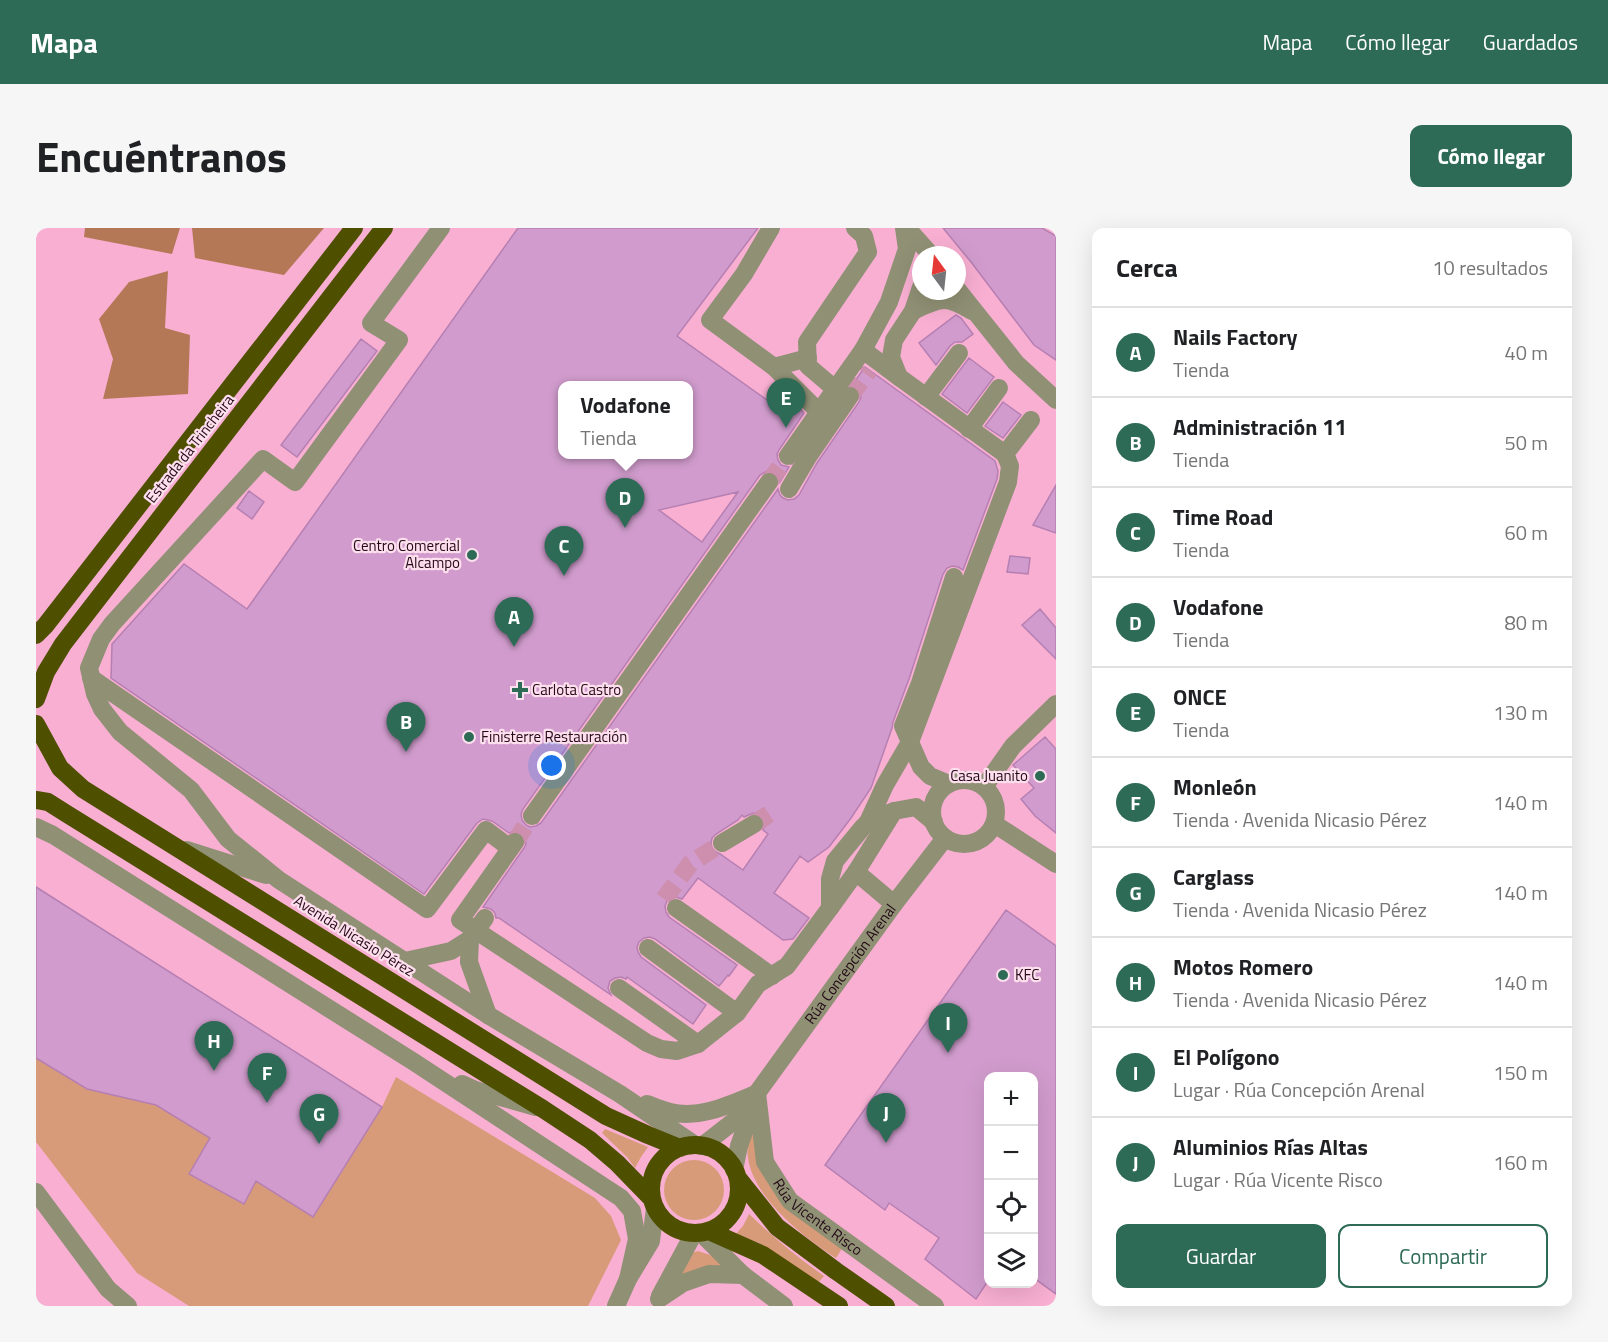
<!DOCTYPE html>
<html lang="es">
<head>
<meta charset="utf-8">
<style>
	:root { --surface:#fff; --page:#f6f6f6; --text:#202124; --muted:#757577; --line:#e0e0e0; --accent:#2e6b57 }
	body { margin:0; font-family:"Titillium Web",sans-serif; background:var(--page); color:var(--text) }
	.controls { position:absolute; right:18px; bottom:18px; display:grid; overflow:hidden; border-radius:12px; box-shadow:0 6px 24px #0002 }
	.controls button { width:54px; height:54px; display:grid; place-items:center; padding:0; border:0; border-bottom:2px solid var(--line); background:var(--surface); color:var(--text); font:30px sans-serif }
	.compass { position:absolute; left:876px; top:18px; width:54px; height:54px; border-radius:50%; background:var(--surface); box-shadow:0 6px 24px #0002; rotate:345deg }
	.you { position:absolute; left:516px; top:538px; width:21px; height:21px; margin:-15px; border:4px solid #fff; border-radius:50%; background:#1a73e8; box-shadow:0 0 0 9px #1a73e833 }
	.badge { display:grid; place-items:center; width:39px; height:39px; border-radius:50%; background:var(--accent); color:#fff; font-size:20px; font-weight:700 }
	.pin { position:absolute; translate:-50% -50px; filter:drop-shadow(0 2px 3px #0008) }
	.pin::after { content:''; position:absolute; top:32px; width:21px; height:18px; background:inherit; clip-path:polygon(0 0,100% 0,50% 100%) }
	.popup { position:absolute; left:522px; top:153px; width:135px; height:78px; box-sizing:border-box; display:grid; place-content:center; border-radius:12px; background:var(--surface); filter:drop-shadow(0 2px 4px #0005); font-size:20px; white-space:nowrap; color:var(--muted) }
	.popup b { font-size:22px; color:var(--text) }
	.popup::after { content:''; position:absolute; left:50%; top:100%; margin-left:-12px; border:12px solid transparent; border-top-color:var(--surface) }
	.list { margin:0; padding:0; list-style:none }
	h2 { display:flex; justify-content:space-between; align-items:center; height:78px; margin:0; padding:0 24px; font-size:26px }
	h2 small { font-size:20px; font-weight:400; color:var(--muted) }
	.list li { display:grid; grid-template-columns:39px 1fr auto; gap:18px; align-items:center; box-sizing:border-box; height:90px; padding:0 24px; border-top:2px solid var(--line) }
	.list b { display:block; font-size:22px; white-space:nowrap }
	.list p { margin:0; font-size:20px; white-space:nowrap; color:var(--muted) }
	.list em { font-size:20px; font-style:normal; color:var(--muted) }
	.actions { display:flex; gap:12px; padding:18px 24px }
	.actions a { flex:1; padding:14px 0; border:2px solid var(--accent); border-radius:12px; text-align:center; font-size:21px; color:var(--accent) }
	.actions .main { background:var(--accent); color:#fff }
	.icon { flex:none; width:33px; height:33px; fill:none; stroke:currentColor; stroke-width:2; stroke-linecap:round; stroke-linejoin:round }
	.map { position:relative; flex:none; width:1020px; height:1078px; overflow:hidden; border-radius:12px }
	header { display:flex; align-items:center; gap:36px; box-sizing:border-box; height:84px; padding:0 30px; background:var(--accent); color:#fff }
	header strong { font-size:28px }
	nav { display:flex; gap:33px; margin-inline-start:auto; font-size:21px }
	.intro { display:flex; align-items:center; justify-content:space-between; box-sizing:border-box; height:144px; padding:0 36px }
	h1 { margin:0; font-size:42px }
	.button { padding:15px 27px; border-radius:12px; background:var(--accent); color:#fff; font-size:21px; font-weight:700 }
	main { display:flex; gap:36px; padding:0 36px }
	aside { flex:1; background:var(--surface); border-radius:12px; box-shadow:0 6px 24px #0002 }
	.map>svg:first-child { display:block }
	.green { fill:#d89b7a }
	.forest { fill:#b57857 }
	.building { fill:#d19ccd; stroke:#b67fb2; stroke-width:1.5; fill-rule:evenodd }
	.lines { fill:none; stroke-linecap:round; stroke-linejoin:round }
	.minor-tunnel { stroke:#ce8ead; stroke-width:18; stroke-dasharray:18 9; stroke-linecap:butt }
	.minor { stroke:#8f9074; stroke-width:18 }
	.highway { stroke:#4f4f00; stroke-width:18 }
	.minor-bridge { stroke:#8f9074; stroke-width:18 }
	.poi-dot { fill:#2e6b57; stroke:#fedfed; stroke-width:2 }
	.labels { text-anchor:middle; stroke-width:4.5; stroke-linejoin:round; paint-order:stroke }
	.street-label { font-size:15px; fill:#240a18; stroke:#fedfed }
	.poi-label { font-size:15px; fill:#240a18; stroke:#fedfed; text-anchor:start }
</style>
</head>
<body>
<header>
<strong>Mapa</strong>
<nav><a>Mapa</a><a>Cómo llegar</a><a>Guardados</a></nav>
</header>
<div class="intro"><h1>Encuéntranos</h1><a class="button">Cómo llegar</a></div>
<main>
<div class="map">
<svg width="1020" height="1078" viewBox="0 0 1020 1078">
	<rect width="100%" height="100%" fill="#f8afd2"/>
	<path class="green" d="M0 830 51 861 120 877 174 910 153 946 208 976 220 953 277 989 346 879 360 849 559 970 575 988 585 1012 552 1078H153L101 1045 0 914Z
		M717 898 723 928 807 1019 800 1030C768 1009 718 971 712 930 710 919 714 909 717 898Z
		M569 901 612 919 605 929 599 940 591 929 566 905Z
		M628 962a30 30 0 1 1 60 0a30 30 0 1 1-60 0Z
		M713 986C737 1009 761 1029 788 1048L782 1055 723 1015 699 1007 707 998Z
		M662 1023 677 1028 691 1036 641 1053 655 1025Z"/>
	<path class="forest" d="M49 0H144L136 26 48 9Z
		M156 0H288L248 47 159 30Z
		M132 43 129 100 154 107 152 166 67 171 77 131 63 91 93 54Z"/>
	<path class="building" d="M482 0H722L641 108 755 189 762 179 768 185 743 222 741 226 742 232 745 237 753 239 744 254 743 249 740 245 735 243 729 244 724 247 487 581 485 586 486 592 490 597 494 599 500 598 505 595 742 261 744 267 747 270 752 272 758 271 763 267 781 235 823 174 825 169 824 164 821 159 816 157 829 139 959 233 962 243 961 251 927 342 922 339 916 338 911 340 907 346 873 451 857 494 856 500 835 560 815 590 793 619 772 634 764 628 738 665 773 690 757 711 747 712 662 650 646 671 640 669 636 670 631 673 629 678 630 684 633 689 701 737 693 748 692 747 683 758 619 711 614 709 608 710 603 714 601 719 602 724 605 729 670 777 657 796 591 749 590 751 585 749 579 750 574 753 572 760 575 767 463 690H460L459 685 455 681 447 679 488 620 490 616 489 610 485 605 479 603 473 605 456 593 447 591 441 595 388 666 75 450 76 416 148 336 211 381ZM526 158H652V226H526ZM702 264 666 314 623 282ZM717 585 723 586 727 590 729 596 727 602 732 606 707 642 684 626 680 624 676 620 675 615 676 610 680 606 702 592 706 587 708 589Z
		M907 0H1006L1020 8V132L998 117 935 34Z
		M920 87 925 90 937 106 926 114H919L914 118 900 137 883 115Z
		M325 111 341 123 261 229 245 217Z
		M933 130 958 149 931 185 906 166Z
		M967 174 985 187 967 210 949 198Z
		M1020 257V305L997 297Z
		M213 263 228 274 216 291 201 280Z
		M974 328 994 330 992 346 971 344Z
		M1004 381 1020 400V431L986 397Z
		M1009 509 1020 521V605L999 588 985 571 998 560 977 537Z
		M0 659 346 879 277 989 220 953 208 976 153 946 174 910 120 877 51 861 0 830Z
		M970 682 1020 718V1066L998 1050V849H952V1053L940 1071 889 1031 903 1010 853 975 849 982 789 937Z"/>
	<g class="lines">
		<path class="minor-tunnel" d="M814 168 833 142
			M733 254 752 228
			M718 596 733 586
			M479 614 496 588
			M628 671 654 636 686 615"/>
		<g class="minor">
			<path d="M405 0 335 95 363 112 259 254 227 231 76 396 65 411 53 440 59 466 66 481 84 504 155 562 192 611 243 652 452 787 584 866 659 917"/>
			<path d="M735 0 708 46 674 92 738 139 783 184"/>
			<path d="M871 0 895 27"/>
			<path d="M885 59 877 83 858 112 855 129 863 149 969 226 974 238 972 254 874 514 885 539 894 548 913 556"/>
			<path d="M921 61 980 135 1020 172"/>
			<path d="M877 83C905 70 909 67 936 83"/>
			<path d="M827 122 863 149"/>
			<path d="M738 139 772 130"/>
			<path d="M799 161 772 138 771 114 832 24 828 8 819 0"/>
			<path d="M890 169 923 125"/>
			<path d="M933 201 963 160"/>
			<path d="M969 226 995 192"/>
			<path d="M752 228 827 122 853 74 871 21 868 0"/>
			<path d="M753 261 772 229 814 168"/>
			<path d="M55 450 391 681 450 602 474 620"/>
			<circle cx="928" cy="584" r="32"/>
			<path d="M948 559 977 518 1020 476"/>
			<path d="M496 588 733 254"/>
			<path d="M832 594 849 557 874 514 867 498 884 455 918 349"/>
			<path d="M960 597 1020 636"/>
			<path d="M0 599 17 607 378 834 585 970 596 983 601 1011 592 1051"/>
			<path d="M479 614 424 692 611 815 625 821 641 823 662 816 701 785 722 756 751 738 794 680V651L799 633 827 599 832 594 858 583 880 579 898 594"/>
			<path d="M686 615 718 596"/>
			<path d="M151 622 230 647"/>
			<path d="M820 644 858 583"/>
			<path d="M640 680 736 748"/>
			<path d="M794 680 820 644 858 676"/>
			<path d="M434 711 433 734 452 787"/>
			<path d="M612 720 701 785"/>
			<path d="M369 733 415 723 434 711"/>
			<path d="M583 760 662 816"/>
			<path d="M426 856 439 862 500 879"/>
			<path id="s1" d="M721 865 729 934 754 973 899 1078"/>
			<path d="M611 876C619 879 626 882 634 884 662 891 691 878 717 867"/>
			<path id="s2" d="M666 918 698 893 721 865 858 676 909 610"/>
			<path d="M698 942 703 918 718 875"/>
			<path d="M0 964 72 1061 92 1078"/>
			<path d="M665 1005 707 1047 748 1078"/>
			<path d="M624 1068 658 1005"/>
			<path d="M623 1071 647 1055 673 1046 707 1047"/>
			<path d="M580 1078 592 1051 615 1013 619 980"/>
		</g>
		<path class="highway" d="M0 407 9 398 318 0
			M0 471 10 444 27 416 348 0
			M0 496 24 540 47 561 570 888 612 907 644 920
			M0 572 12 574 31 586 507 881 554 912 581 935 616 971
			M615 961a44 44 0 1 1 88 0a44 44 0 1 1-88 0Z
			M702 950 741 999 800 1043 850 1078
			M673 1003 727 1027 803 1078"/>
		<path class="minor-bridge" d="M434 711 449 690"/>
	</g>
	<g class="poi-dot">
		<circle cx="436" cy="327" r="6"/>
		<path d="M481 453h6v6h6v6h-6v6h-6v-6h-6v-6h6z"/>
		<circle cx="433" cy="509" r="6"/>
		<circle cx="1004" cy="548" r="6"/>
		<circle cx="967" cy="747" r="6"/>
	</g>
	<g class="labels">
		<g class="street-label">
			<text transform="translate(154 221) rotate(-52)" y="5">Estrada da Trincheira</text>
			<text transform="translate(318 708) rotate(32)" y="5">Avenida Nicasio Pérez</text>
			<text dy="5" stroke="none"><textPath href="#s2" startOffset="236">Rúa Concepción Arenal</textPath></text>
			<text dy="5" stroke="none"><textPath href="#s1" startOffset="147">Rúa Vicente Risco</textPath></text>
		</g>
		<g class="poi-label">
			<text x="424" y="323" text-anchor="end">Centro Comercial<tspan x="424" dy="17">Alcampo</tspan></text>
			<text x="496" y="467">Carlota Castro</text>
			<text x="445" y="514">Finisterre Restauración</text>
			<text x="992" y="553" text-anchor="end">Casa Juanito</text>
			<text x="979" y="752">KFC</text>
		</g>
	</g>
</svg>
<div class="controls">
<button>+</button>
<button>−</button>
<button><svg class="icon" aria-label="locate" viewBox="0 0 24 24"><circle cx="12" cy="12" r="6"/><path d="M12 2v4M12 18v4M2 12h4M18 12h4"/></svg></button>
<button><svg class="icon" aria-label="layers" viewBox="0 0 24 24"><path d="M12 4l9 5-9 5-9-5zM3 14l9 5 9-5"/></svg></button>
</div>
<svg class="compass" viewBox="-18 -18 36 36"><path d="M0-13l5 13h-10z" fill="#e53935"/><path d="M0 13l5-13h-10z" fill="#757577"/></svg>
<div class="you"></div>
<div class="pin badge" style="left:478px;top:419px">A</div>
<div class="pin badge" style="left:370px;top:524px">B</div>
<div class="pin badge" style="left:528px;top:348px">C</div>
<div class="pin badge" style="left:589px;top:300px">D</div>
<div class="popup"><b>Vodafone</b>Tienda</div>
<div class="pin badge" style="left:750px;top:200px">E</div>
<div class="pin badge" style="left:231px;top:875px">F</div>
<div class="pin badge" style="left:283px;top:916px">G</div>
<div class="pin badge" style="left:178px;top:843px">H</div>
<div class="pin badge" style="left:912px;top:825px">I</div>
<div class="pin badge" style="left:850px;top:915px">J</div>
</div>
<aside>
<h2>Cerca<small>10 resultados</small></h2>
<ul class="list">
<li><span class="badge">A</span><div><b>Nails Factory</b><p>Tienda</p></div><em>40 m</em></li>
<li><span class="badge">B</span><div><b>Administración 11</b><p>Tienda</p></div><em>50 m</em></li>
<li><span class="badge">C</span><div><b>Time Road</b><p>Tienda</p></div><em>60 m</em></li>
<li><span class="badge">D</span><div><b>Vodafone</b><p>Tienda</p></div><em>80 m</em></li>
<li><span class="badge">E</span><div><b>ONCE</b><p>Tienda</p></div><em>130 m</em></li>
<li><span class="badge">F</span><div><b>Monleón</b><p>Tienda · Avenida Nicasio Pérez</p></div><em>140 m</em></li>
<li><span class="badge">G</span><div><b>Carglass</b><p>Tienda · Avenida Nicasio Pérez</p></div><em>140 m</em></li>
<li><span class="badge">H</span><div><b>Motos Romero</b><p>Tienda · Avenida Nicasio Pérez</p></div><em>140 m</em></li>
<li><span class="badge">I</span><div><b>El Polígono</b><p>Lugar · Rúa Concepción Arenal</p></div><em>150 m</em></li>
<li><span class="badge">J</span><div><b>Aluminios Rías Altas</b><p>Lugar · Rúa Vicente Risco</p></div><em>160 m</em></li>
</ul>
<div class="actions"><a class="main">Guardar</a><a>Compartir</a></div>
</aside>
</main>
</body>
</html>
